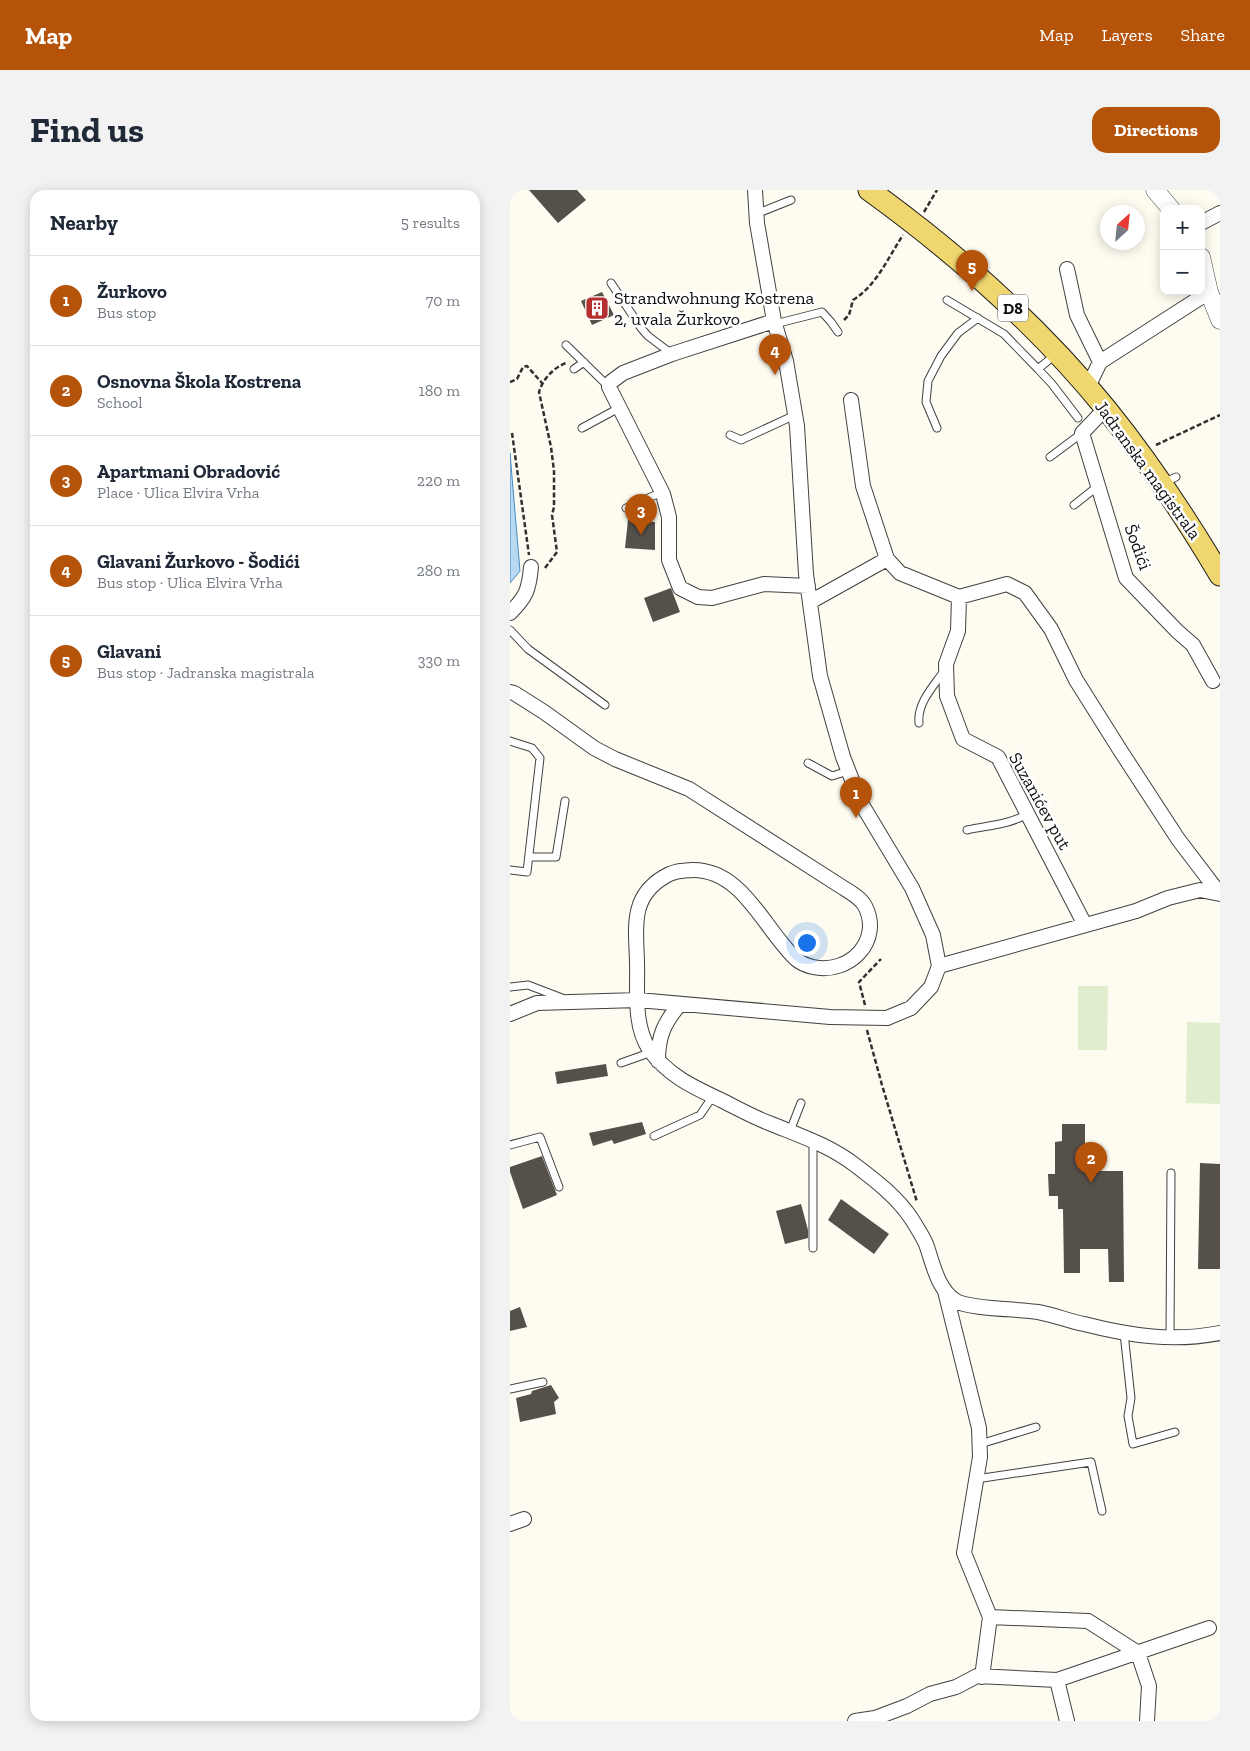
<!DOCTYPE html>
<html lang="en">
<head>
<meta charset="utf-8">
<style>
	:root { --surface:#fff; --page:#f2f2f3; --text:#1f2937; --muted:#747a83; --line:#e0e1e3; --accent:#b45309 }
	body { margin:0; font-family:"Zilla Slab",serif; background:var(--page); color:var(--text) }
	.controls { position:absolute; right:15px; top:15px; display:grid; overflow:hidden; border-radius:10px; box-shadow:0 2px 12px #0003 }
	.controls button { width:45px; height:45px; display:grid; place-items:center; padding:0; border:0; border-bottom:1px solid var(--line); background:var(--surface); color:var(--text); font:25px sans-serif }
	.compass { position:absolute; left:590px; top:15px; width:45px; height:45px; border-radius:50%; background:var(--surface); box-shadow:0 2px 12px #0003; rotate:27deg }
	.you { position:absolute; left:296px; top:752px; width:18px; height:18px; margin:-12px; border:4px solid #fff; border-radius:50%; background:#1a73e8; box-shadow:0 0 0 8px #1a73e833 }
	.badge { display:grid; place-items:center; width:32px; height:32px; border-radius:50%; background:var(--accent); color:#fff; font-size:16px; font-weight:700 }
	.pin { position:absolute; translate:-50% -41px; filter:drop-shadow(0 1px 2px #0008) }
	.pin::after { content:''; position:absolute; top:26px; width:18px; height:15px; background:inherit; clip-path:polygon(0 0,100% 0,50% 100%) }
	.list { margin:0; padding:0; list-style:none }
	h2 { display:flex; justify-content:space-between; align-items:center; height:65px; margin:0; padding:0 20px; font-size:21px }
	h2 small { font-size:16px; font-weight:400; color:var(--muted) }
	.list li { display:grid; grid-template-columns:32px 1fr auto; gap:15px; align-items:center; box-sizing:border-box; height:90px; padding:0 20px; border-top:1px solid var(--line) }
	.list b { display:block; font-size:19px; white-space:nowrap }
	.list p { margin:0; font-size:16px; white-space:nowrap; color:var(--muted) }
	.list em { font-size:16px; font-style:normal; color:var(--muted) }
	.map { position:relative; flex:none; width:710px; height:1531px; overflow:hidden; border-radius:15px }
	header { display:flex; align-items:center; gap:30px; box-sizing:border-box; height:70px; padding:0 25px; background:var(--accent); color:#fff }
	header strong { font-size:24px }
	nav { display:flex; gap:28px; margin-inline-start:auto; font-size:18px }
	.intro { display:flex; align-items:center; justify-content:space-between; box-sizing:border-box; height:120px; padding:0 30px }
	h1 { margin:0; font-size:35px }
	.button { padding:12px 22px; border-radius:15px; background:var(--accent); color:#fff; font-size:18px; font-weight:700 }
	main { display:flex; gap:30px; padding:0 30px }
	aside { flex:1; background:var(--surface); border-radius:15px; box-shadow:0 2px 12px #0003 }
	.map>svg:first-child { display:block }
	.pitch { fill:#e1eecd }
	.water { fill:#b8d9f2; stroke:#448bc4 }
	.building { fill:#56504b }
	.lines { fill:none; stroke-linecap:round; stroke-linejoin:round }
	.service-casing { stroke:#414141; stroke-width:9 }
	.minor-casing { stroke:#414141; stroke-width:16 }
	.tertiary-casing { stroke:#414141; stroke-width:19 }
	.primary-casing { stroke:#1f1f1f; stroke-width:23 }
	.path { stroke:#303030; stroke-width:2.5; stroke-dasharray:5 2.5; stroke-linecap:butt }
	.service { stroke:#fff; stroke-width:7 }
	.minor { stroke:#fff; stroke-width:14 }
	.tertiary { stroke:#fff; stroke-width:18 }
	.primary { stroke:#efd66f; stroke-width:21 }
	.labels { text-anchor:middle; stroke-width:5; stroke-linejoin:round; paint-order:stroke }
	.shield { fill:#fff; stroke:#565656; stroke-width:1 }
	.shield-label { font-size:16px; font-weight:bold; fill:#0e0e0e }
	.poi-label { font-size:18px; fill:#0e0e0e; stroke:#fff; text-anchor:start }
	.street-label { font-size:18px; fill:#0e0e0e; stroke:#fff }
</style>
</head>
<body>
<header>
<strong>Map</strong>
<nav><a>Map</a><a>Layers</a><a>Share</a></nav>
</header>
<div class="intro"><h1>Find us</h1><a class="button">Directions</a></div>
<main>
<aside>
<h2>Nearby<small>5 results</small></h2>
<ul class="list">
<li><span class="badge">1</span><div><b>Žurkovo</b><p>Bus stop</p></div><em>70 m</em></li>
<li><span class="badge">2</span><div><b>Osnovna Škola Kostrena</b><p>School</p></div><em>180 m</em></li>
<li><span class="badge">3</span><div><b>Apartmani Obradović</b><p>Place · Ulica Elvira Vrha</p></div><em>220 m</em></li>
<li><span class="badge">4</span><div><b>Glavani Žurkovo - Šodići</b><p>Bus stop · Ulica Elvira Vrha</p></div><em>280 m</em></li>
<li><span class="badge">5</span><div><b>Glavani</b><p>Bus stop · Jadranska magistrala</p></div><em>330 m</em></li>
</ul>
</aside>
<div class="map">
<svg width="710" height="1531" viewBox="0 0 710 1531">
	<rect width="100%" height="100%" fill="#fefcf0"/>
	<path class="pitch" d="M568 796H598L597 860H568Z
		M677 832 710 833V914L676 913Z"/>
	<path class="water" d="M0 263 10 381 0 393Z"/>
	<path class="building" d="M19 0H67L76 10 48 33Z
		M92 102 104 125 82 135 71 111Z
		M118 330 145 332V360L115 358Z
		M161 398 170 422 143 432 134 408Z
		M96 874 98 886 47 894 45 882Z
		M132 932 136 944 104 954 102 950 83 956 79 943Z
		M552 934H575V981H613L614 1092H599L598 1059H570V1083H554L553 1019H548V1006H539L538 984H545V952L552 951Z
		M32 966 47 1005 13 1019 0 982V977Z
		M690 973 710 974V1079H688Z
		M331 1009 379 1044 364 1064 318 1030Z
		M291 1014 298 1040V1048L275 1054 266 1021Z
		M10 1117 17 1137 0 1141V1121Z
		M41 1195 49 1208 44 1212 46 1224 10 1232 6 1208 21 1204 22 1201Z"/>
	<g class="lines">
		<g class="service-casing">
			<path id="service" d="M246 24 281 10
				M101 93 131 138 138 146 162 164
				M437 110 494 144 528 179 545 165
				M265 134 312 122 321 132 328 142
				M56 155 99 197
				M64 179 74 172
				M528 179 542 194 568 228
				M72 238 109 218
				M427 238 416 212 418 191 431 166 448 143 468 128
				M220 245 231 250 285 225
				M540 267 572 243
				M653 293 666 287
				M564 315 588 296
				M116 318 152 302
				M0 440 18 459 95 515
				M409 533C407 513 423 497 434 481
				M0 551 22 558 30 568 17 682 0 680
				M298 573 322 586 338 581
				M457 640C480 635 497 635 518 624
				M19 667H46L55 611
				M0 797 18 795 52 808
				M111 873 142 862
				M280 941 291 913
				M144 946 190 925 203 906
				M0 955 30 947 49 997
				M303 1058V951
				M614 1143 621 1208 618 1226 623 1254 665 1242
				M660 1147 661 983
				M0 1199 33 1192
				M470 1254 526 1237
				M466 1289 581 1272 592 1321"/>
		</g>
		<g class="minor-casing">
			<path id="minor" d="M691 33 710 23
				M557 79 567 125 590 172
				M264 131 162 164 113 183 101 192 99 197 153 304 159 327V370L170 398 188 407 202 408 254 394 298 396
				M578 197 590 172 699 102
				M341 210 353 296 377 369 390 383 449 407 448 441 436 474 437 506 453 549 488 567 575 735
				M596 218 572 243 616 388 667 441 683 455 703 491
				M449 407 497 394 515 403 541 439 566 490 610 560 668 649 709 703
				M300 412 377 369
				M0 423C16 407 19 400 21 377
				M0 502 4 503 34 522 84 558 105 569 179 599 332 697C340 702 351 708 355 716 373 751 339 785 303 777 289 774 283 767 275 757 249 727 227 679 182 680 171 681 163 681 154 687 120 707 126 738 127 771 128 800 123 834 139 859 157 885 183 897 211 910 227 918 243 927 259 933 288 945 319 955 345 975 365 990 387 1007 401 1028 406 1036 412 1045 416 1054 423 1073 427 1099 446 1111 459 1119 510 1119 528 1122 544 1125 559 1131 574 1134 621 1146 663 1152 710 1143
				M429 776 626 721 658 708 690 700 710 704
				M0 824 27 813 128 810 320 827 377 828 401 818 421 797 429 776 423 745 402 698 351 613 333 567 310 486 296 384 287 236 276 171 264 131 247 33 245 0
				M148 871C148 846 154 833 170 814
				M435 1101 469 1238 470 1267 454 1363 480 1427 472 1487
				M0 1334 14 1329
				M480 1427 578 1431 628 1463 639 1496 637 1531
				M547 1490 699 1438
				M345 1531 365 1528 397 1516 420 1504 446 1497 467 1486 547 1490 557 1531"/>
		</g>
		<g class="tertiary-casing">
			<path id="tertiary" d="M645 0 661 19
				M691 67 699 102 710 130"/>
		</g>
		<g class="primary-casing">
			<path id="primary" d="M359 0C446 63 529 136 597 220 639 272 676 328 710 385"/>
		</g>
		<path class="path" d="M414 22 427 0
			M334 130 339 125 343 110C366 96 378 68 393 45
			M0 192 7 189 13 177 17 176 32 193
			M2 243 19 365
			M646 255 710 225
			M35 378 47 362 42 325 44 317V281L41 257 29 202C33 189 43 178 56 173
			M355 815 349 792 371 769
			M357 840 372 895 407 1012"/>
		<use href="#service" class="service"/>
		<use href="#minor" class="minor"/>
		<use href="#tertiary" class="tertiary"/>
		<use href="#primary" class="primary"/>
	</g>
	<defs>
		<g id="building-square" transform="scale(1.25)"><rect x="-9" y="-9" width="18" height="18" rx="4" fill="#b52f2f" stroke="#fff"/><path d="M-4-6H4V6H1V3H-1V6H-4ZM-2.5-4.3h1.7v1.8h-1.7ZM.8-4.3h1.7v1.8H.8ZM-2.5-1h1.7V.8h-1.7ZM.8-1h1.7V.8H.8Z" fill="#fff"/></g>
	</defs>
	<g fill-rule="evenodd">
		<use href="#building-square" x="87" y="118"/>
	</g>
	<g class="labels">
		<rect class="shield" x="488" y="104.5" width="30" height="27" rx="4"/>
		<g class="shield-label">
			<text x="503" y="124">D8</text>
		</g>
		<g class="poi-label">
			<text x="104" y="114">Strandwohnung Kostrena<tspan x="104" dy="21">2, uvala Žurkovo</tspan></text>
		</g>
		<g class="street-label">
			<text transform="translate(638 280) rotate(54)" y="6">Jadranska magistrala</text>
			<text transform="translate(628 357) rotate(70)" y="6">Šodići</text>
			<text transform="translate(530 611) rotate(61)" y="6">Suzanićev put</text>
		</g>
	</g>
</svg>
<div class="controls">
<button>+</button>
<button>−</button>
</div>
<svg class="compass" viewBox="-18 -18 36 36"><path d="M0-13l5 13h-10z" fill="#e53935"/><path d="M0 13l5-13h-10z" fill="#747a83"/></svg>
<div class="you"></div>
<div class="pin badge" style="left:346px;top:628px">1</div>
<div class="pin badge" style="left:581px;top:993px">2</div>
<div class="pin badge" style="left:131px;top:345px">3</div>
<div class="pin badge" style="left:265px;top:185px">4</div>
<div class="pin badge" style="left:462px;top:101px">5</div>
</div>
</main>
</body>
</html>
